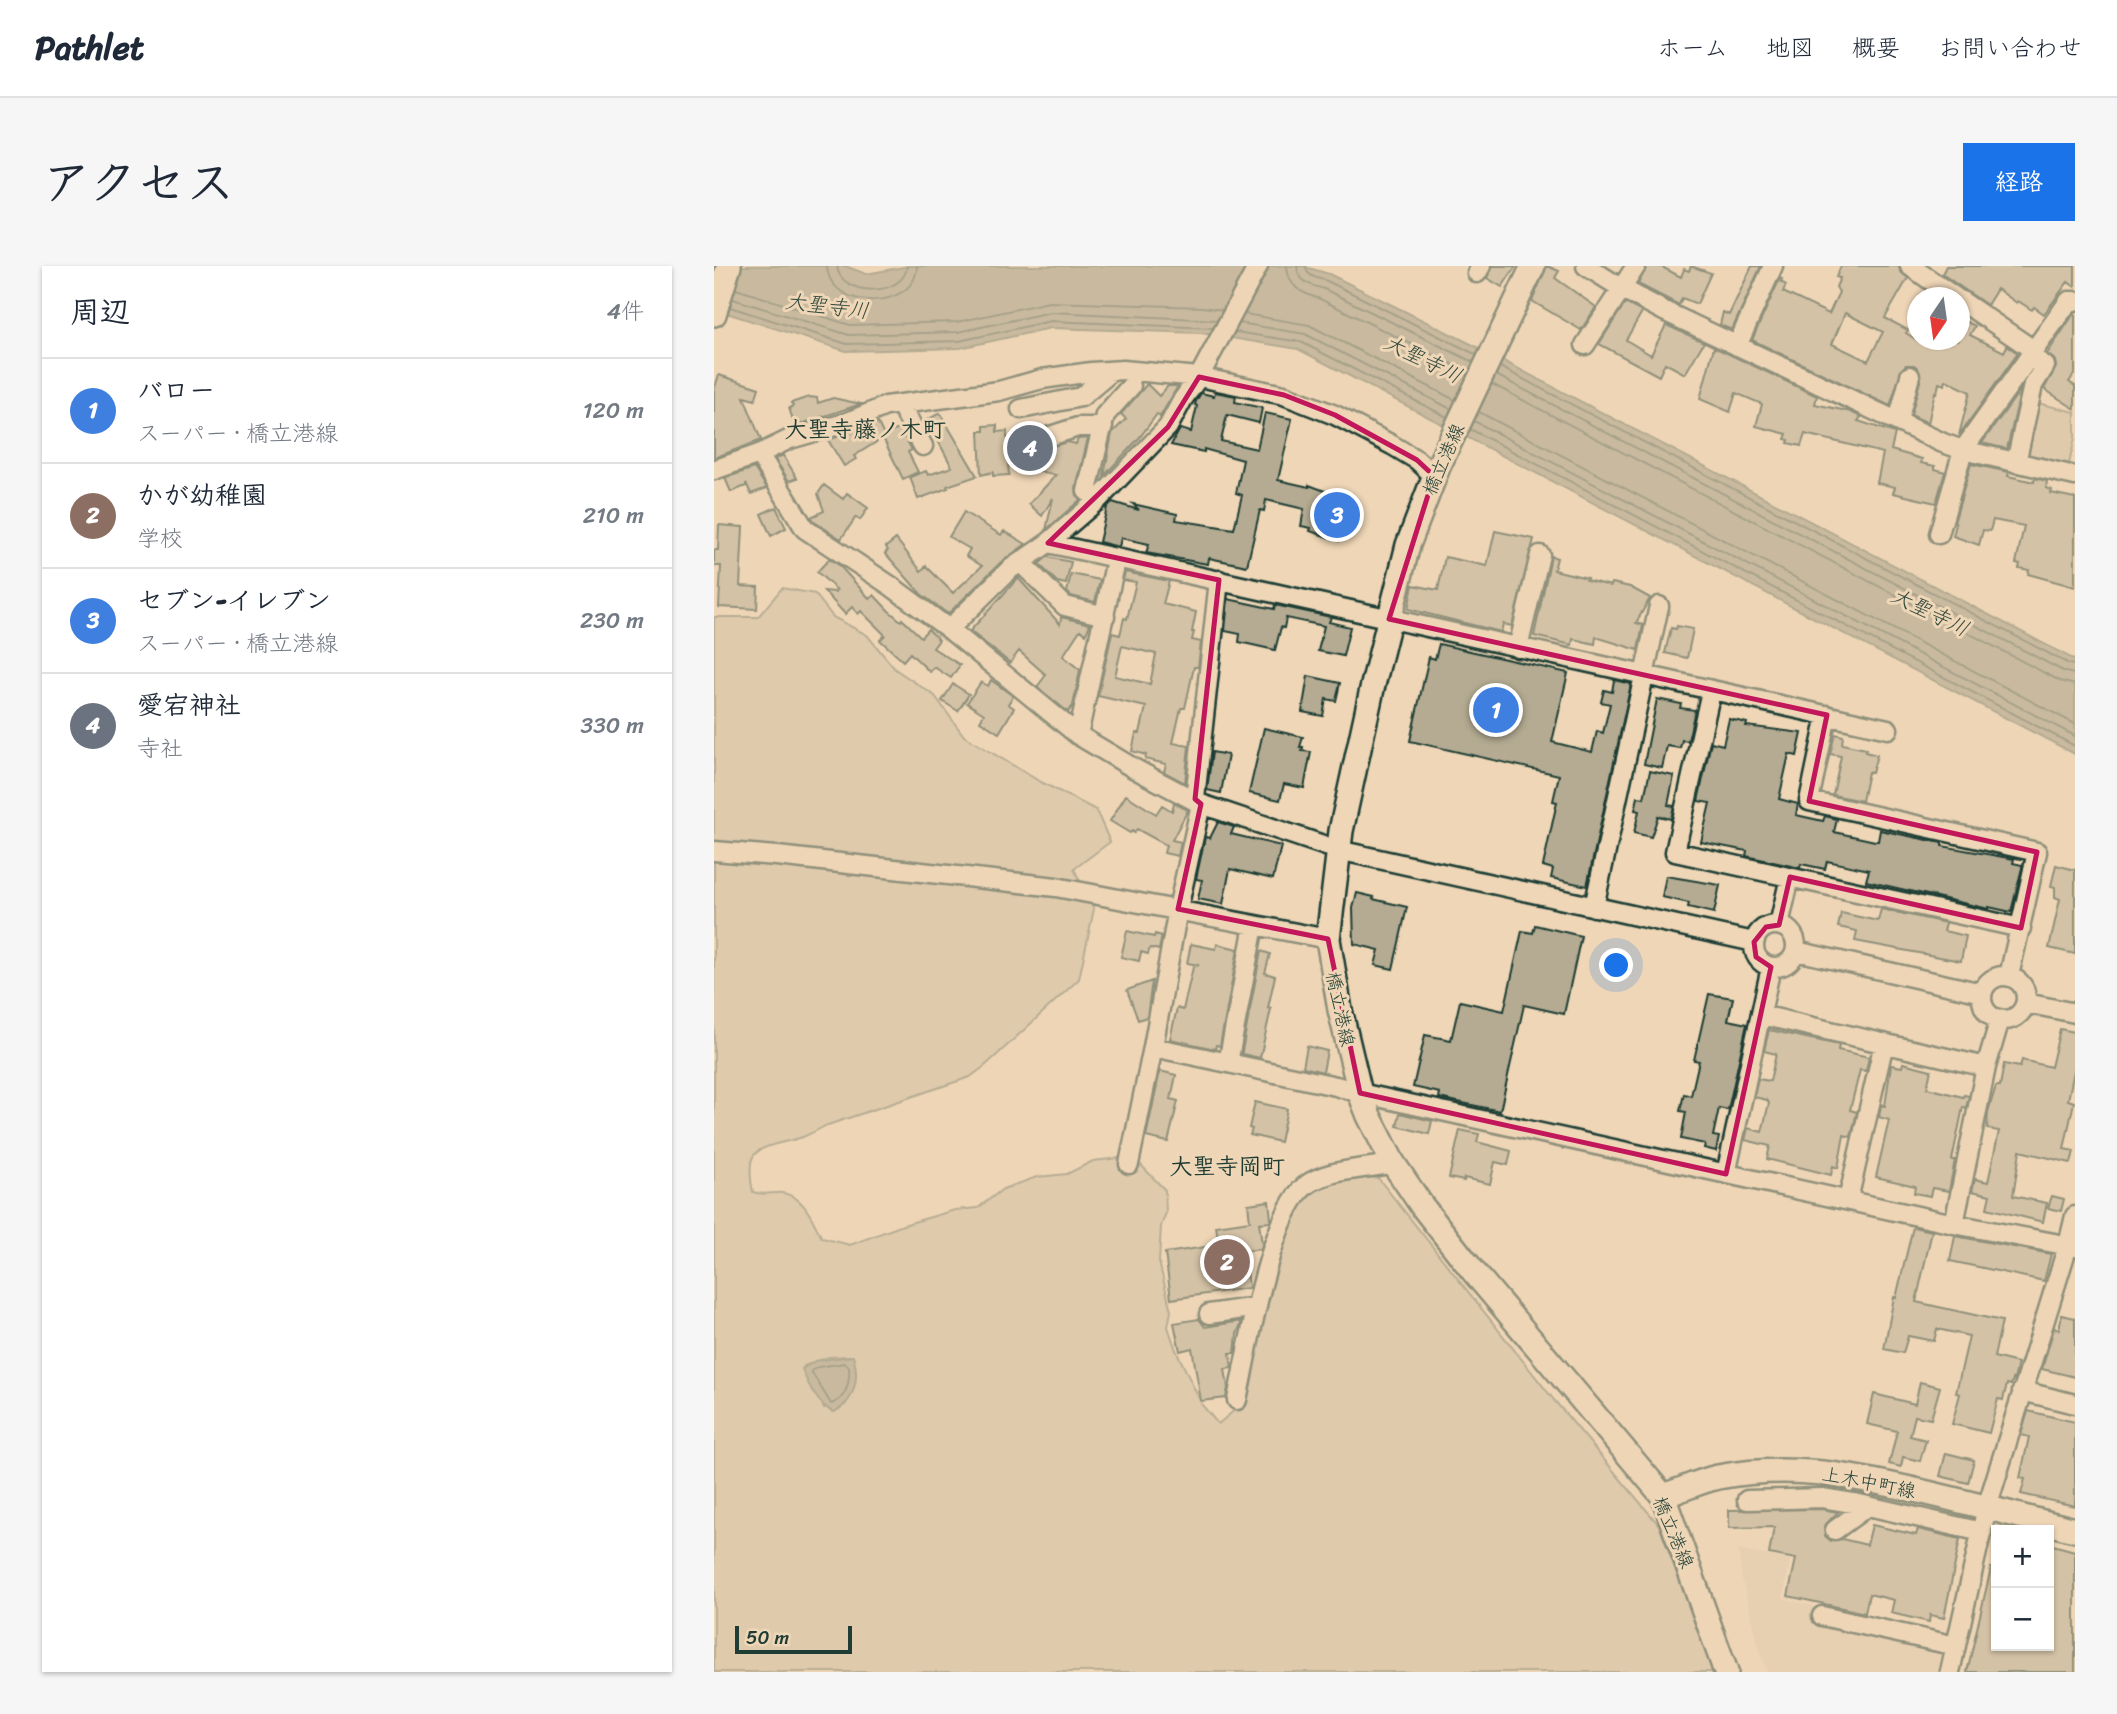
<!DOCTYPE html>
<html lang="ja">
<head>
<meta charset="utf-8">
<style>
	:root { --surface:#fff; --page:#f6f6f7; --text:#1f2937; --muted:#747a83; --line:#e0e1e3; --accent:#1a73e8 }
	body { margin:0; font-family:Sriracha,"Klee One",sans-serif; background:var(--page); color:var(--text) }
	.controls { position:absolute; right:21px; bottom:21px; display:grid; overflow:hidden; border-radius:0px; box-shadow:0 2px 5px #0004 }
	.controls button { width:63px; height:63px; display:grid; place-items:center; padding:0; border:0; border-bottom:2px solid var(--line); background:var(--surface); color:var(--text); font:35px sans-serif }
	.compass { position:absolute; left:1193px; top:21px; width:63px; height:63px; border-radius:50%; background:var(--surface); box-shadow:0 2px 5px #0004; rotate:193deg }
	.scale { position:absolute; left:21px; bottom:18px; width:117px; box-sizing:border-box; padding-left:7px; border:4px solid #1f3d34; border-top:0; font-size:19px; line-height:24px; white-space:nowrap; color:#1f3d34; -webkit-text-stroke:5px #eed6b6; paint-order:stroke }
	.you { position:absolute; left:903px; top:700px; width:24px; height:24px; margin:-18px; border:5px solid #fff; border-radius:50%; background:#1a73e8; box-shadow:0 0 0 10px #1a73e833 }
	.badge { display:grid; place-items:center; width:46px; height:46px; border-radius:50%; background:var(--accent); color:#fff; font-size:23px; font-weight:700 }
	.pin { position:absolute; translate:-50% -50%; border:4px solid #fff; box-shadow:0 2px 7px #0006 }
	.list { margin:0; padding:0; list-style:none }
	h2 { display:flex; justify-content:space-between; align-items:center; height:91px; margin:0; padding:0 28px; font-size:30px }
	h2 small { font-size:23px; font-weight:400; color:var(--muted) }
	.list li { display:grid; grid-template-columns:46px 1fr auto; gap:21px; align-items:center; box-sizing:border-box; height:105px; padding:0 28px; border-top:2px solid var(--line) }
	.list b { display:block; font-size:26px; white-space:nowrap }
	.list p { margin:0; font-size:23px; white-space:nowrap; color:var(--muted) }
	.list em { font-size:23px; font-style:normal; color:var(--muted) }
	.map { position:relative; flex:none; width:1361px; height:1406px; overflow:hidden; border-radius:0px }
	header { display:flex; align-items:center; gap:42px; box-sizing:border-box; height:98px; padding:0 35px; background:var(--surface); border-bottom:2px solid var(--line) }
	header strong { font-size:33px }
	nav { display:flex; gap:38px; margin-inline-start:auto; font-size:24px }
	.intro { display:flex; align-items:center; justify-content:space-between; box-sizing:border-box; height:168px; padding:0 42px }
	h1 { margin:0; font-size:49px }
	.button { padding:18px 32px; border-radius:0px; background:var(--accent); color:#fff; font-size:24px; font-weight:700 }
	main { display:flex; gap:42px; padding:0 42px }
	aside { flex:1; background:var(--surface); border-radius:0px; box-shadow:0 2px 5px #0004 }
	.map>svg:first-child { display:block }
	.built { fill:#ddc9ab }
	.green { fill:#ccbda1; stroke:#767d6a; stroke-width:2; fill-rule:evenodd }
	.water { fill:#9c9a83; stroke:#6a7563; stroke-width:2 }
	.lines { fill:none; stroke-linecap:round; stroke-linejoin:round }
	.shore { stroke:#516254; stroke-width:2 }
	.building { fill:#b4ab92; stroke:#1f3d34; stroke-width:2; fill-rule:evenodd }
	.minor-casing { stroke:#1f3d34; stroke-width:23 }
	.major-casing { stroke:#1f3d34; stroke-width:28 }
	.minor { stroke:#eed6b6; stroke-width:18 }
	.major { stroke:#eed6b6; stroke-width:23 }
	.marked { fill:none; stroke:#c2185b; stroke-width:5; stroke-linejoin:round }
	.labels { text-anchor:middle; stroke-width:6; stroke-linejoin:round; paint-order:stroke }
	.street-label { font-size:19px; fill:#1f3d34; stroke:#eed6b6 }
	.water-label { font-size:21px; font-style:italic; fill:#324b40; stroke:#eed6b6 }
	.quarter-label { font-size:23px; font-weight:bold; fill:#1f3d34; stroke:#eed6b6 }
</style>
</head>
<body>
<header>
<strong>Pathlet</strong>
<nav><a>ホーム</a><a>地図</a><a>概要</a><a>お問い合わせ</a></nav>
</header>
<div class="intro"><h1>アクセス</h1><a class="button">経路</a></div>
<main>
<aside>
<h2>周辺<small>4件</small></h2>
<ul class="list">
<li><span class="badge" style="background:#3f7fe0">1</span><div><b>バロー</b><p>スーパー · 橋立港線</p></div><em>120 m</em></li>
<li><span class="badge" style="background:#8d6e63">2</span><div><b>かが幼稚園</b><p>学校</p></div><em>210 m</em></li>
<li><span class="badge" style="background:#3f7fe0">3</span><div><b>セブン-イレブン</b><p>スーパー · 橋立港線</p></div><em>230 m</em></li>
<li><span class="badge" style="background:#6b7280">4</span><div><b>愛宕神社</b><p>寺社</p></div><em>330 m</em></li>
</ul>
</aside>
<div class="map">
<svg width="1361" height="1406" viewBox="0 0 1361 1406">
	<rect width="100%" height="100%" fill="#eed6b6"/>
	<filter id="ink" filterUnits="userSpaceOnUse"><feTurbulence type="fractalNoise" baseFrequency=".0143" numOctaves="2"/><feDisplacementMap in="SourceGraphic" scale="14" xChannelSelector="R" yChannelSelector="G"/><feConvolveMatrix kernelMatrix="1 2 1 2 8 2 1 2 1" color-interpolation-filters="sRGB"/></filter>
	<g filter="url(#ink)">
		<path class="built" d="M1024 1284 1076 1294 1069 1332 1104 1341 1101 1356 1226 1387 1228 1390 1225 1406H1053L1044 1381 1028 1313Z"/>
		<path class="green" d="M1319 136 1361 146V172L1354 202 1307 192Z
			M68 322 101 328 119 351 153 369 181 403 221 430 250 470 325 515 382 544 396 576 360 603 380 643 365 713 271 800 256 811 111 860C104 864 98 867 91 870 78 876 48 878 40 889 34 898 37 916 39 926 50 930 58 926 68 927 91 930 98 954 108 972L136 979 189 959 241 944 264 942 289 923 323 911 353 908 379 895 405 892 423 895 451 924 452 947 447 960 445 996 457 1045 454 1061 462 1084 488 1139 504 1158 528 1138 558 1015 577 950 600 919 643 910 664 912 840 1134 945 1259 999 1406H0V351H44ZM135 1090 139 1091C145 1109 140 1123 131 1139L110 1142 90 1100 115 1091Z"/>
		<path class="water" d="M0 0H131L152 8 195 0H588L615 8 757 78 1361 394V488L584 83 487 67 337 62 246 82 132 85 0 43Z
			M139 1090C146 1112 141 1136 120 1146 105 1141 93 1117 88 1103L101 1095Z"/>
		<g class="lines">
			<path class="shore" d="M113 0C115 46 202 45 203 0
				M123 0C126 32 191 31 193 0
				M573 0C574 21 587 27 606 33L754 106
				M583 0C584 16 596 19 610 23L759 96
				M592 0C592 11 604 12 613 15L763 89
				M22 23 136 59 243 56 335 36 488 41 509 44
				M19 33 135 69 244 66 337 46 503 54
				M16 41 133 78 245 75 337 55 499 62
				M531 48 595 59 741 134
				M525 57 591 68 737 143
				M521 66 587 76 733 151
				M786 101 1355 398 1361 399
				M782 109 1351 406 1361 408
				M778 118 1346 415 1361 419
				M765 146 1361 458
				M760 155 1361 470
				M756 163 1361 480
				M131 1097 135 1101C136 1115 133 1133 117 1138L97 1105 104 1101Z"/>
		</g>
		<path class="building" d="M778 0H802L788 21 773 12Z
			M833 0 845 5 841 12 882 41 867 64 818 35Z
			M933 0H946L967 11 970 3 975 5 977 0 997 7 983 38 968 32 965 39 924 18Z
			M1038 0H1047L1018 64 1006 59 1009 46 1015 49Z
			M1127 0H1185L1186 5 1194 12 1171 52 1194 64 1192 67 1203 74H1245V52L1261 60 1256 69 1290 86 1293 80 1304 87 1245 169 1256 126 1232 114 1231 119 1225 117 1223 127 1221 126 1214 157 1197 149 1207 112 1204 102 1200 99H1192L1188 103 1176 140 1038 74 1066 12 1068 13 1067 16 1072 19 1069 26 1115 48 1125 26 1122 21 1126 12 1122 11ZM1131 47 1169 66 1154 95 1118 78Z
			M1232 0H1361V21L1354 16 1330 48 1320 41 1318 44 1304 35 1303 37 1283 23 1273 39 1228 8Z
			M911 37 928 46 912 74 937 89 952 59 990 76 971 108 951 97 945 110 885 78Z
			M1361 46V107L1355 116 1361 120V143L1330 123 1342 101 1341 94 1333 88Z
			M1000 81 1103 130 1101 138 1137 146 1147 151 1144 155 1181 167 1177 184 1208 193 1207 197 1221 200V203L1231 206 1222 237 1179 227 1181 221 1163 217 1169 187 1091 168 1087 180 1074 177 1075 174 1071 173 1073 168 1042 160 1048 138 1022 127 1016 146 986 133Z
			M5 109 45 122 41 134 30 131 47 174 0 192V124Z
			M433 118 445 130 454 120H464L446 151 443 148 426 171 390 210 398 167 412 153 407 148Z
			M1307 123 1293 183 1268 177Z
			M501 126 522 130 521 136 548 142 545 157 513 149 507 175 543 183 551 147 578 153 564 214 595 221V219L638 235 625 275 596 265 597 262 587 260 590 243 552 234 550 245 546 244 533 300 495 292 494 298 432 287 435 278 407 272 405 281 385 276 393 241 398 236 425 244 419 238 463 248 462 254 520 263 528 229 522 227 529 194 490 183V186L457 179 466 163 477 166 483 140 481 139 482 135 487 127 500 130Z
			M95 131 103 132 104 137 119 132 147 138 81 160 75 142 79 140 77 137Z
			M226 147 263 210 233 220 234 222 204 233 196 211 212 205 214 209 238 201 213 154Z
			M164 157 170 170 186 162 198 184 194 186 204 206 189 213 169 172 140 190 142 193 130 200 114 174Z
			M283 159V166L293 165V172L317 178 318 172 325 174 334 181 354 176 362 178 364 173 374 172 362 222 363 229 366 234 332 264 339 232 328 250 315 238 342 209 294 198 295 209 279 210V206L267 209 265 165H270V160Z
			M69 189 83 212 75 215 61 193Z
			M1257 198 1295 206 1294 210 1320 216 1321 212 1333 215 1332 222 1338 224 1337 227 1361 232V321L1314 308 1315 304 1305 302 1306 298 1302 297 1310 260 1279 254 1276 265 1269 264 1265 279 1239 270 1242 258 1240 257Z
			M40 202 53 222 37 228 32 217V220L17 226 11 212Z
			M110 219 129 233 133 227 154 242 146 254 142 251 127 273 99 255 97 251 110 245 104 228Z
			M62 241 72 262 57 270 47 248Z
			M250 246 287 269 290 265 312 278 287 296 234 348 207 328 171 287 174 284 172 281 182 273 207 305 212 300 239 327 268 300 252 290 256 283 235 271Z
			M5 259 29 261 26 320 44 321 43 343 5 341 7 300H0V284H4Z
			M781 265 820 273 798 360 789 358 787 366 694 343 699 319 724 324 731 291 773 300Z
			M837 290 843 292 840 304 873 312 872 314 897 320 898 317 916 321 936 332 922 357 929 359 924 384 882 371 881 378 859 373 858 379 820 370Z
			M333 291 357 296 352 318 343 316 325 298Z
			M115 293 125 299 156 333 160 329 175 345 187 355 188 353 207 371 214 363 225 374 219 382 246 399 237 412 220 401 216 406 196 387 189 395 166 374 171 369 147 345 144 348 138 341 131 348 110 325 121 326 123 324 103 306Z
			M411 306 455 315 449 338 482 346 478 366H480L478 374 487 376 484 401H480L471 442H467L459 477 475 480 471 517 450 506 452 498 431 493 432 489 418 485 422 467H426L432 441 384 430 398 367 406 369 410 352 413 353 422 316 409 314ZM408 380 442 388 436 418 401 410Z
			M357 308 386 314 381 336 357 330 353 326Z
			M304 312 346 358 347 351 376 358 372 368 366 364 349 390 366 404 359 440 354 446 323 421 332 409 305 385 296 397 256 365Z
			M514 333 560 343 561 339 617 351 615 356 636 361 629 390 604 385 610 360 572 352 570 362 567 361 561 384 525 376 526 368 511 365Z
			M963 360 979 363 973 392 951 387 957 362 962 363Z
			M725 378 854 407 838 476 878 486 883 465 889 467 896 438 887 436 890 424 898 426 900 414 917 418 873 620 837 612 839 603 829 600 843 536 839 535 845 509 696 475 715 391 721 393Z
			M594 410 626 417 622 435 612 433 609 450 588 446Z
			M277 414 299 430 294 438 300 442 285 467 266 455 270 448 253 437 267 416 274 420Z
			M239 418 255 428 244 445 228 435Z
			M943 433 967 438 966 442 981 444 974 475 968 474 966 482 953 480 948 502 930 498Z
			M1015 453 1033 457 1032 460 1088 467 1083 490 1075 488 1065 533 1084 538 1082 549 1109 555 1111 550 1123 553 1120 566 1161 575H1164L1166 564 1228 577V580L1300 593 1299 597 1308 599V602L1297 646 1275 641V643L1152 615 1155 604 1113 595 1111 603 1087 598 1086 602 1032 590 1033 585 987 576 996 537 984 535 997 476 1009 479Z
			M550 462 589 471 586 481H589L588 485 597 486 590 522 570 518 566 534 535 527Z
			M1121 468 1129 470 1128 478 1152 483 1151 486 1163 489 1158 507 1154 506 1148 535 1119 529 1127 490 1116 488Z
			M498 486 514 489 507 527 493 524Z
			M936 505 960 510 954 539 960 540 957 553 944 550 937 571 920 567 925 545 921 544 924 531 930 532Z
			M412 529 442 548 448 539 458 545 460 537 474 544 458 574 467 576 464 590 450 587 452 579 423 563 420 567 418 565 416 567 396 555Z
			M504 556 520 561 517 568 567 580 559 613 516 603 509 638 484 633 488 614 482 613 491 571 496 572Z
			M1342 599 1361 604V688L1335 682 1346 633 1341 631V621L1337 620Z
			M952 610 1006 619 1000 647 974 641 975 637 948 631Z
			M643 627 660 631 659 633 693 641 679 703 661 699 665 684 640 678 639 642Z
			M1167 643 1232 657 1230 665 1252 670 1247 695 1141 675 1143 665 1124 661 1127 647 1164 655Z
			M821 659 867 670 850 748 810 739 786 845 725 832 726 827 699 821 711 769 737 774 746 735 790 745 808 665 819 667Z
			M413 665 440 671 441 668 448 670 445 684 436 682 434 688 427 686 425 695 407 691Z
			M477 678 502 683 503 678 524 683 506 780 502 779 501 783 456 773 463 742 469 744 479 701 485 699 473 697Z
			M547 685 556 688 551 707 561 710 554 742 557 743 546 792 528 788V785Z
			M438 715 433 751 424 754 413 724Z
			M995 728 1019 732 1014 754 1033 758 1014 844 1005 842 999 870 1005 871 1002 885 990 882 991 878 967 873 972 846 966 845 970 828 977 830 985 795 980 794Z
			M1346 763 1361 766V800L1354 834 1360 836 1350 883 1360 885 1357 897 1306 885 1299 930 1333 937 1329 956 1273 942 1276 929 1258 925 1261 913 1274 916 1285 865 1273 863 1274 846 1282 820H1286L1290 798 1306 801 1308 794 1337 801Z
			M1055 764 1125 779 1124 784 1155 791 1152 805 1146 804 1136 844 1143 846 1137 871 1130 869 1124 902 1119 900 1117 909 1053 893 1056 880 1031 874 1034 862 1048 866 1055 837 1053 834 1040 831 1044 813 1056 815 1062 788 1050 785Z
			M593 780 613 785 609 806 589 801Z
			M1189 797 1217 804 1213 822 1249 831 1250 829 1255 830 1252 842 1249 841 1238 894H1241L1235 925 1218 922 1216 930 1200 927 1201 920 1162 911 1175 854 1165 851 1167 839 1171 840 1177 799 1188 801Z
			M446 805 462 809 457 833 464 835 454 876 432 871Z
			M541 836 573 843 566 876 536 869 538 863 535 862Z
			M686 847 718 855 715 868 683 860Z
			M746 864 765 868 763 876 797 885 794 899 781 896 776 918 750 912V915L735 912Z
			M1338 930 1350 933 1347 945 1334 942Z
			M555 935 557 953 556 956 545 957 548 978 547 983 531 985 535 1022 457 1033 451 987 505 979 502 960 536 955 534 938Z
			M1199 961 1218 965 1202 1036 1288 1055 1280 1091 1304 1097 1300 1114 1299 1113 1297 1119 1293 1118 1289 1134 1284 1133 1275 1167 1238 1158 1246 1128 1242 1127 1255 1070 1223 1063 1220 1075 1194 1070 1189 1087 1170 1083 1180 1031 1182 1032Z
			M1241 970 1337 988 1330 1015 1236 995Z
			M1348 1049 1361 1052V1111L1328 1103 1340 1062 1345 1063Z
			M485 1053 491 1061 528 1055 523 1068 521 1087H516L518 1102 511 1103 514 1122 512 1132 487 1135 478 1082 466 1085 460 1057Z
			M1206 1116 1226 1121 1217 1153 1201 1150 1196 1170 1212 1174 1206 1195 1189 1191 1187 1201 1175 1198 1183 1165 1153 1158 1160 1128 1201 1138Z
			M1314 1145 1361 1156V1240L1307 1228 1311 1213 1306 1212 1315 1171 1307 1169Z
			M1232 1187 1260 1194 1254 1217 1226 1210Z
			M1107 1243 1124 1246 1110 1260 1111 1270 1117 1275 1128 1273 1153 1279 1158 1259 1202 1269 1204 1263 1246 1273 1230 1352 1216 1349 1215 1356 1177 1347 1180 1334 1155 1328 1151 1347 1074 1330 1082 1293 1055 1288 1060 1261 1015 1262V1244Z
			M1335 1278 1361 1285V1406H1253L1277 1302 1282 1303V1380H1335Z"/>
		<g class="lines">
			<g class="minor-casing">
				<path id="minor" d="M872 0 907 22 950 45 1229 177 1249 184 1361 210
					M1196 0 1242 32
					M763 7 767 0
					M1246 34 1318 83
					M871 79 922 0
					M1023 80 1059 0
					M186 138 209 180
					M307 143 367 131 392 110
					M1184 155 1196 110
					M336 170 364 161H389
					M45 188 91 263 177 320 235 363 364 469 421 503 487 538 624 584 1040 676
					M1302 197 1319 119 1331 100 1315 89
					M0 204 45 188 76 173 131 157 172 140 285 125 328 113 377 106 409 104 485 111 570 129 621 149 678 179 703 194 720 210
					M384 234 373 225 391 149 417 120
					M1225 268 1249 184 1355 35H1361
					M334 277 1174 463
					M306 296 351 340 391 350
					M235 363 295 304 334 277 384 234 454 161 469 133 485 111 544 0
					M804 382 826 289
					M997 425 961 586 1307 662
					M1113 449 1095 535 1323 586 1295 710
					M364 469 402 294
					M481 533 505 314
					M487 538 464 643 439 781 622 820 646 827 1240 958 1361 981
					M0 585 63 590 342 621 614 673
					M880 641 945 340
					M1040 680a21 21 0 1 1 42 0a21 21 0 1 1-42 0Z
					M1065 659 1076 611
					M1082 685 1268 727
					M1268 732a22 22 0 1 1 44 0a22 22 0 1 1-44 0Z
					M1312 737 1361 747
					M1047 749 1272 801
					M514 797 540 659
					M415 898 439 781
					M1012 908 1057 701
					M1134 934 1170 777
					M1240 958 1272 801 1286 753
					M495 1048 543 1041
					M1308 1125 1361 1138
					M523 1134C533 1087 556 949 591 920 614 902 652 904 679 897
					M1033 1234 1108 1232 1145 1238 1268 1266
					M1121 1264 1154 1240
					M1108 1350 1242 1380
					M1236 1406 1273 1241 1354 979 1361 950"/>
			</g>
			<g class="major-casing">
				<path id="major" d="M819 0 724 201 694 279 658 423 627 565 614 673 626 744 646 827 655 850 679 897 708 940 759 1005 949 1230 1012 1406
					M0 48 15 0
					M949 1230C967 1224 986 1215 1004 1211 1077 1197 1135 1209 1205 1225 1257 1237 1309 1251 1361 1264"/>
			</g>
			<use href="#minor" class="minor"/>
			<use href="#major" class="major"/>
		</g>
	</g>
	<path d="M0 0H1361V1406H0ZM485 111 570 129 621 149 703 194 720 210 675 353 1113 449 1095 535 1323 586 1307 662 1076 611 1065 659 1052 661 1040 676 1042 691 1057 701 1012 908 646 827 614 673 464 643 487 538 481 533 505 314 334 277 454 161Z" fill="#eed6b6" fill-opacity=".55" fill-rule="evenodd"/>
	<path class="marked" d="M485 111 570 129 621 149 703 194 720 210 675 353 1113 449 1095 535 1323 586 1307 662 1076 611 1065 659 1052 661 1040 676 1042 691 1057 701 1012 908 646 827 614 673 464 643 487 538 481 533 505 314 334 277 454 161Z"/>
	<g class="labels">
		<g class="street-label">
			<text transform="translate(729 193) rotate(-66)" y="7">橋立港線</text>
			<text transform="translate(627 743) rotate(78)" y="7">橋立港線</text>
			<text transform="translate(1155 1216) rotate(11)" y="7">上木中町線</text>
			<text transform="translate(960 1266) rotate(67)" y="7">橋立港線</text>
		</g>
		<g class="water-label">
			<text transform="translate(113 40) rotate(7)" y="7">大聖寺川</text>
			<text transform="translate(709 93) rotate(26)" y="7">大聖寺川</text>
			<text transform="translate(1216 346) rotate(26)" y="7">大聖寺川</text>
		</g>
		<g class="quarter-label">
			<text x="151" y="171">大聖寺藤ノ木町</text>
			<text x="513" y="908">大聖寺岡町</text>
		</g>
	</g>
</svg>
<div class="controls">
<button>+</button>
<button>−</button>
</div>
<svg class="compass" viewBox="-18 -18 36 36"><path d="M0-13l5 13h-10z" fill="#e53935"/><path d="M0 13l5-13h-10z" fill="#747a83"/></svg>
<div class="scale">50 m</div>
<div class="you"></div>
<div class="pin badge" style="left:782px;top:444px;background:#3f7fe0">1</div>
<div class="pin badge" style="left:513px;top:996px;background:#8d6e63">2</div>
<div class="pin badge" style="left:623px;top:249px;background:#3f7fe0">3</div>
<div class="pin badge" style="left:316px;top:182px;background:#6b7280">4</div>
</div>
</main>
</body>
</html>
